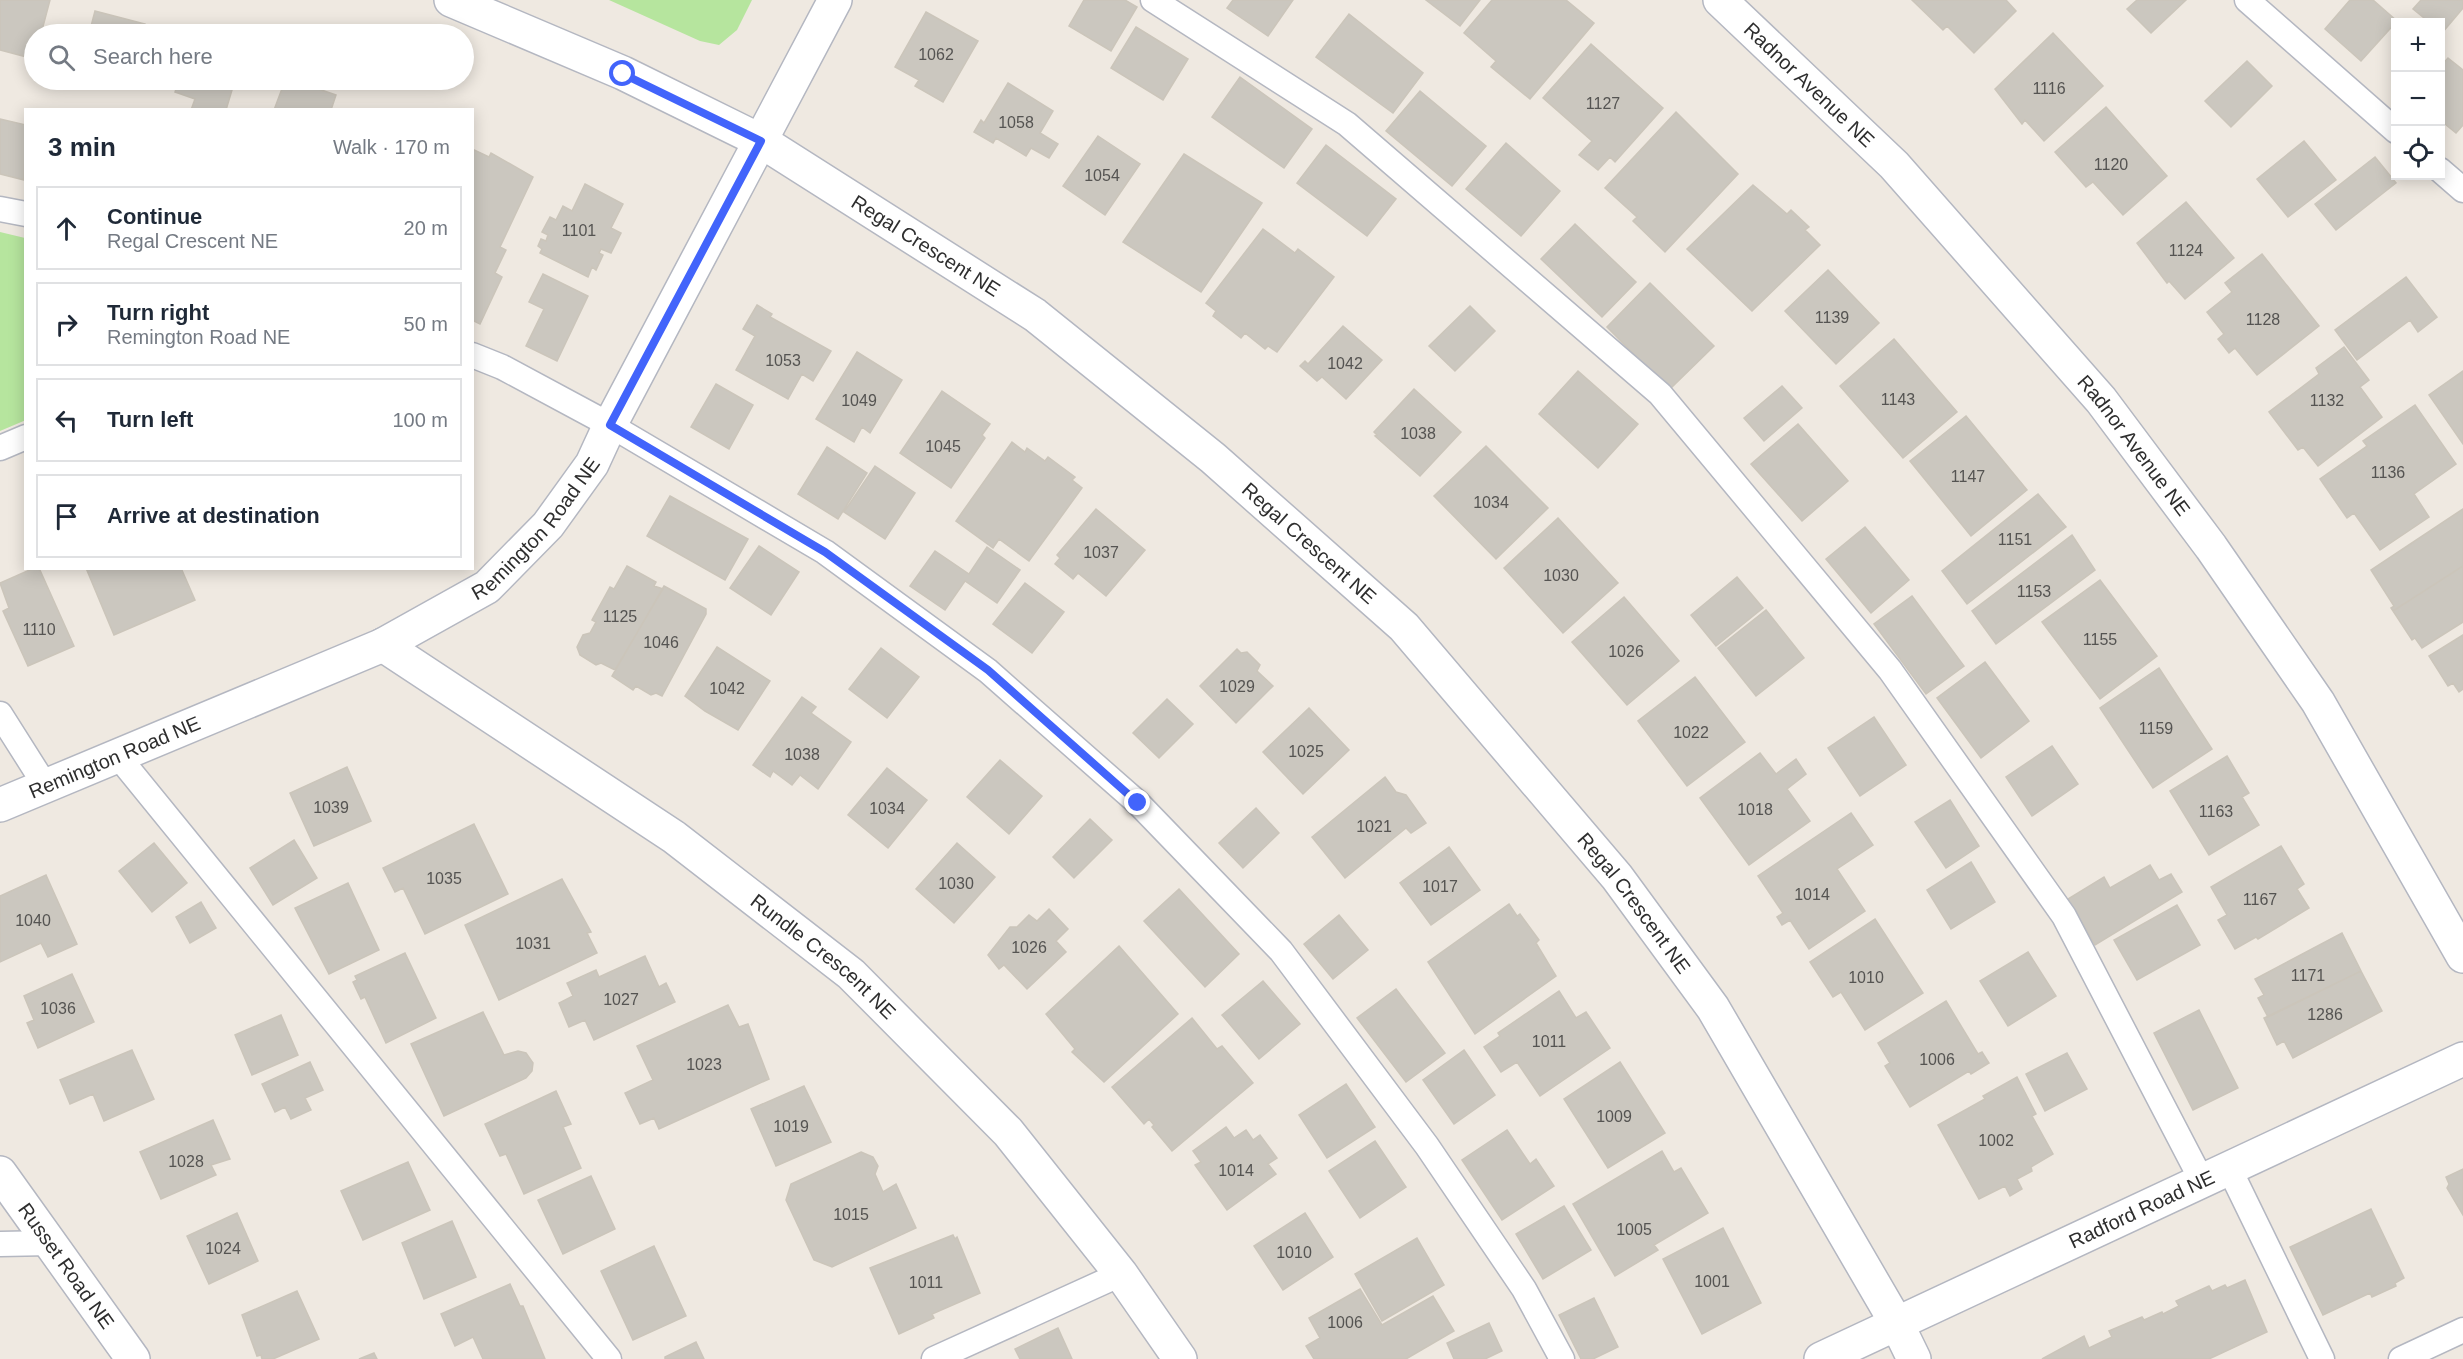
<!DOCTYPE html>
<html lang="en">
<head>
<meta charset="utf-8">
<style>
	:root { --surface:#fff; --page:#f6f6f7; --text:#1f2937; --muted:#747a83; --line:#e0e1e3 }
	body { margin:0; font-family:Arial,sans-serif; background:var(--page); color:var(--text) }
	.controls { position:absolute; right:18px; top:18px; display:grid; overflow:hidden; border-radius:0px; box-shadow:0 3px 15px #0003 }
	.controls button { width:54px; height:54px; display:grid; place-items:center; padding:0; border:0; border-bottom:2px solid var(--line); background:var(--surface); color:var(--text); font:30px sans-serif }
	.stop { position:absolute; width:18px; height:18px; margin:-14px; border:4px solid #4264fb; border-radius:50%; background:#fff }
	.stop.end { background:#4264fb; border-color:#fff; box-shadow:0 2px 6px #0008 }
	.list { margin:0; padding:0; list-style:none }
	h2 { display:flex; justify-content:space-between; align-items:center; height:78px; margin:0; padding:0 24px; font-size:26px }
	h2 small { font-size:20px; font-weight:400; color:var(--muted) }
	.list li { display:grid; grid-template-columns:39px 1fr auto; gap:18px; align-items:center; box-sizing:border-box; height:84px; margin:0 12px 12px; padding:0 12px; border:2px solid var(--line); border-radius:0px }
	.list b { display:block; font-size:22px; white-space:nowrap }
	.list p { margin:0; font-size:20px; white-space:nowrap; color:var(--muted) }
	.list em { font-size:20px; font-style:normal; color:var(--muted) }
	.icon { flex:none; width:33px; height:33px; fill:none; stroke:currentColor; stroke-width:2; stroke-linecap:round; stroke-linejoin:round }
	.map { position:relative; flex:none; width:2463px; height:1359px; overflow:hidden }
	.search { position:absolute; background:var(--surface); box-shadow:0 3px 15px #0003; left:24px; top:24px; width:450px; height:66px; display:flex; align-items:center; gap:15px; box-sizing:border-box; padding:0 21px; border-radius:33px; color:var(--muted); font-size:22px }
	.panel { position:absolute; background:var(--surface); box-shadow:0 3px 15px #0003; left:24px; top:108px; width:450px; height:462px; border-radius:0px }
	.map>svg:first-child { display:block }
	.green { fill:#b6e59e }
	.building { fill:#cbc7bf; stroke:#cbc5ba; stroke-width:1.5 }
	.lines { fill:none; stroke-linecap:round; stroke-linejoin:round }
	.lane-casing { stroke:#b4b7c1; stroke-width:27 }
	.street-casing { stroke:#b4b7c1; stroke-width:36 }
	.secondary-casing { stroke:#b4b7c1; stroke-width:36 }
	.lane { stroke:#fff; stroke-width:24 }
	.street { stroke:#fff; stroke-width:33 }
	.secondary { stroke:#fff; stroke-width:33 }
	.route { stroke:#4264fb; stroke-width:8 }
	.labels { text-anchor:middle; stroke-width:5; stroke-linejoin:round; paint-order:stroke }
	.number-label { font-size:16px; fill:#555452 }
	.street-label { font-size:20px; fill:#2e2e2e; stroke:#fff }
</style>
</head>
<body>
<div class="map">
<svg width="2463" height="1359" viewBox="0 0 2463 1359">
	<rect width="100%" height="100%" fill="#efe9e1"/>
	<path class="green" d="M609 0H752L737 30 719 45 700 41Z
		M0 232 25 238 26 420 0 431Z"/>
	<path class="building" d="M0 0H50L41 34H34V59L0 50Z
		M1084 0H1125L1137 7 1111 51 1069 26Z
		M1233 0H1293L1268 36 1227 8Z
		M1426 0H1480L1460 26Z
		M1492 0H1566L1594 23 1530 99 1491 67 1496 61 1464 33Z
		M1912 0H2006L2016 11 1974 53 1947 26 1943 30Z
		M2137 0H2186L2151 33 2127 9Z
		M2350 0H2373L2397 21 2361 61 2325 29Z
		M2421 0H2463V8L2442 33 2440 22H2429L2413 9Z
		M95 11 145 24 142 34H89Z
		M926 12 978 41 943 102 915 86 919 80 895 67Z
		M1349 14 1423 73 1393 113 1316 57Z
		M1136 27 1188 59 1163 100 1111 68Z
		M2053 33 2103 86 2044 141 2025 120 2022 124 1995 89Z
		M1591 44 1663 108 1615 162 1610 157 1598 170 1579 155 1592 141 1543 98Z
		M2448 58 2463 70V125L2456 133 2440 120V67Z
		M2247 61 2272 86 2231 127 2205 101Z
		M1240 77 1312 129 1284 168 1212 117Z
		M179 80H235L226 110H191L195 99 175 92Z
		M280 80H309L307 85 336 95 331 110H274L283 86 278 85Z
		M1008 83 1053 111 1040 133 1058 144 1049 158 1031 148 1026 156 996 138 993 143 974 132 981 120 984 123Z
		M1420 91 1486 146 1452 186 1386 131Z
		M2106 107 2167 176 2123 215 2093 182 2086 187 2055 152Z
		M1676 112 1738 174 1665 252 1633 221 1637 217 1605 188Z
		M0 119 26 125 24 180 0 174Z
		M1098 136 1140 164 1105 215 1063 186Z
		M2304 141 2336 180 2288 217 2257 179Z
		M1506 143 1560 191 1521 236 1466 189Z
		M1326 145 1396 199 1367 236 1297 183Z
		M472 149 489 157 491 153 533 177 500 247 506 250 495 273 502 277 480 324 472 320Z
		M1184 154 1262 203 1201 292 1123 242Z
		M2375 157 2396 183 2336 230 2315 204Z
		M585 184 623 204 611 228 621 233 611 253 601 249 599 253 603 255 596 270 592 267 588 277 540 253 542 249 538 246 541 239 546 241 548 235 542 232 550 217 556 220 563 206 572 211Z
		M1753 185 1787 214 1791 210 1809 227 1805 230 1820 245 1752 311 1687 249Z
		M2186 202 2234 258 2185 299 2169 281 2167 283 2137 243Z
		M1575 224 1636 282 1602 317 1541 259Z
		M1263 229 1295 253 1298 249 1334 277 1277 352 1268 346 1265 349 1245 333 1241 338 1213 316 1216 311 1206 303Z
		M2262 254 2319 326 2257 375 2235 348 2229 353 2218 339 2224 334 2207 312 2232 292 2225 283Z
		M1828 270 1879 323 1836 364 1785 311Z
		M543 274 588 296 557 361 526 346 544 309 529 302Z
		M2406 277 2437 317 2418 332 2410 320 2357 360 2335 330Z
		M1650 283 1714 346 1669 390 1607 327Z
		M757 305 772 314 770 317 831 351 813 381 802 374 788 399 736 370 755 336 743 329Z
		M1470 306 1495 331 1455 371 1429 346Z
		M1343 326 1382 360 1346 399 1322 377 1317 381 1300 366 1305 361 1308 364Z
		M1894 339 1957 412 1903 458 1840 386Z
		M2344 347 2369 380 2360 387 2382 417 2318 466 2303 447 2298 450 2269 412 2319 374 2316 368Z
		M857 352 902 380 870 433 862 427 854 442 816 419Z
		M1578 371 1638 424 1598 468 1539 414Z
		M2463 371V444L2429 395Z
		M716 384 753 405 729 449 691 427Z
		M1782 386 1802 408 1764 441 1744 418Z
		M1414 389 1461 432 1420 476 1375 436 1377 435 1374 432Z
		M942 391 990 424 982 435 985 438 951 488 900 453Z
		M2415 405 2456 464 2414 494 2429 517 2380 550 2354 513 2347 518 2320 479 2367 446 2363 441Z
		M1966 416 2027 490 1971 536 1910 461Z
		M1798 424 1848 481 1802 521 1751 464Z
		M1012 442 1025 452 1027 448 1045 461 1048 457 1075 477 1072 480 1082 488 1029 561 999 539 993 548 956 521Z
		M1486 446 1548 508 1496 559 1434 496Z
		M827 447 867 473 838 519 798 494Z
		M875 466 915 493 885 539 844 512Z
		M2038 494 2066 527 1967 604 1942 571Z
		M670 496 748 539 725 580 647 536Z
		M1096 509 1145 550 1106 596 1078 573 1073 579 1055 564 1060 558 1057 555Z
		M2463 509V566L2393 611 2391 608 2394 606 2371 570Z
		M1558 518 1618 583 1563 633 1504 568Z
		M1865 527 1909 580 1871 613 1826 559Z
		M2072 535 2095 570 1996 644 1972 611Z
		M759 546 799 572 771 615 730 588Z
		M987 547 1020 570 997 603 965 581 945 610 910 586 935 551 969 574Z
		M627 566 656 582 654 586 663 589 615 670 601 663 596 665 580 655 577 647 583 635 590 633 596 622 592 620 610 587 614 589Z
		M2463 566V622L2422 648 2415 638 2412 640 2393 611Z
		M34 568H39L74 646 28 666 3 611 9 608 0 583Z
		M86 568H181L195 600 114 635Z
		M1737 577 1763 608 1716 646 1691 615Z
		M2100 580 2157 656 2100 699 2042 622Z
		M1025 583 1064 612 1032 653 993 624Z
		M664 586 706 609V614L662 696 656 693 651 695 636 686 633 690 612 676Z
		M1912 596 1964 666 1926 694 1874 624Z
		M1624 597 1679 661 1627 705 1572 642Z
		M1766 610 1804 658 1756 696 1718 648Z
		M2463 635V689L2459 692 2453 683 2448 686 2429 656Z
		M717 647 770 681 738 730 705 711 685 696Z
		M881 648 919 677 887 718 849 689Z
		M1237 649 1241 653 1247 652 1260 665 1257 671 1273 686 1236 723 1200 686Z
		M1985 662 2029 721 1981 758 1937 698Z
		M2159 668 2212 749 2153 788 2100 708Z
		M1695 677 1745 742 1687 786 1638 721Z
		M802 697 816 707 811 713 851 742 818 789 800 775 792 785 773 771 770 777 753 765Z
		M1167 699 1193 724 1159 758 1133 733Z
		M1309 708 1349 750 1303 794 1263 752Z
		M1874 717 1906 765 1860 796 1828 748Z
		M2052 746 2078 784 2032 816 2006 777Z
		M1760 753 1776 774 1796 759 1806 774 1787 789 1810 821 1749 865 1700 798Z
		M2227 756 2249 793 2242 797 2259 825 2209 855 2170 791Z
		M1000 760 1042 796 1009 834 967 797Z
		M347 767 371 821 314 846 290 793Z
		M887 768 927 800 888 848 848 815Z
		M1385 777 1396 792 1406 795 1426 823 1411 833 1406 828 1345 878 1312 837Z
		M1950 800 1979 846 1946 868 1915 822Z
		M1256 808 1279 833 1243 868 1219 843Z
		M1851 813 1873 845 1837 869 1865 911 1809 949 1790 920 1782 925 1777 917 1783 913 1758 876Z
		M1090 819 1112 840 1074 878 1053 857Z
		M474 824 508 894 425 934 403 888 395 892 383 868Z
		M294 840 317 878 273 905 250 868Z
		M154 843 187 883 152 912 119 871Z
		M957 843 995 877 954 923 916 889Z
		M2281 846 2304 884 2297 889 2309 908 2258 939 2256 937 2235 949 2218 920 2227 915 2211 887Z
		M1449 847 1480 890 1431 925 1400 883Z
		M1971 862 1995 902 1951 929 1927 890Z
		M2150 865 2159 880 2171 874 2182 892 2095 945 2068 899 2104 877 2110 888Z
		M46 875 77 944 48 957 41 943 0 962V896Z
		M562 879 591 932 587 933 597 953 499 1000 465 925Z
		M348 883 379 950 329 974 295 908Z
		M1179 889 1239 954 1205 987 1144 921Z
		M201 902 216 928 190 943 176 917Z
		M1509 904 1517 916 1520 914 1539 940 1536 943 1556 976 1475 1034 1428 962Z
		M2177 905 2200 945 2137 980 2114 940Z
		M1049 909 1068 929 1056 941 1066 952 1027 989 1004 965 999 969 988 955 1010 927H1017L1029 915 1037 921Z
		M1339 915 1368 950 1333 979 1304 944Z
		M1875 919 1923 993 1865 1030 1841 992 1833 997 1810 962Z
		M2342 933 2361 971 2268 1017 2258 998 2264 995 2255 979Z
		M1119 946 1178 1014 1104 1082 1072 1052 1075 1049 1046 1014Z
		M2028 952 2056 996 2008 1026 1980 981Z
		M405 953 436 1018 386 1043 365 997 361 999 353 982 357 980 355 976Z
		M645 956 659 987 666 983 675 1002 594 1040 585 1020 569 1027 559 1003 573 996 567 983 596 970 599 977Z
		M2361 971 2382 1011 2293 1058 2284 1041 2277 1045 2264 1018Z
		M72 974 94 1022 38 1048 27 1023 34 1020 24 996Z
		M1263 981 1300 1024 1259 1059 1222 1015Z
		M1396 989 1445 1053 1406 1082 1357 1018Z
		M1559 991 1576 1018 1586 1012 1610 1048 1540 1096 1517 1062 1501 1072 1484 1047 1500 1036 1498 1033Z
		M1946 1001 1978 1054 1982 1052 1989 1063 1971 1074 1969 1071 1910 1107 1885 1066 1890 1063 1878 1043Z
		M728 1005 739 1027 748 1024 769 1079 659 1129 654 1118 640 1124 625 1093 653 1080 637 1046Z
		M2199 1010 2238 1088 2193 1110 2154 1033Z
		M483 1012 504 1055 518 1051 526 1053 533 1063 532 1071 526 1078 444 1116 411 1044Z
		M281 1015 298 1055 252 1075 235 1035Z
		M1192 1018 1217 1049 1222 1046 1253 1083 1172 1151 1152 1127 1154 1125 1149 1119 1144 1124 1112 1087Z
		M132 1050 154 1099 104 1121 93 1094 70 1104 60 1080Z
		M1464 1050 1495 1095 1454 1124 1423 1080Z
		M2067 1053 2087 1089 2045 1111 2026 1074Z
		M310 1062 323 1090 305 1098 311 1110 291 1119 285 1107 275 1112 262 1084Z
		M1620 1062 1665 1133 1608 1168 1564 1099Z
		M2017 1077 2036 1114 2032 1116 2053 1154 2031 1167 2032 1171 2017 1179 2022 1189 2010 1196 2005 1186 1979 1199 1938 1125 1985 1099 1983 1096Z
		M1346 1084 1375 1127 1327 1158 1299 1115Z
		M804 1086 831 1142 776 1166 751 1109Z
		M556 1091 571 1124 563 1127 581 1168 524 1194 506 1154 500 1156 485 1124Z
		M213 1120 230 1159 211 1165 216 1175 161 1199 140 1152Z
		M1226 1127 1234 1138 1246 1130 1253 1140 1260 1135 1277 1158 1268 1164 1276 1174 1227 1210 1195 1165 1201 1162 1193 1151Z
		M1507 1130 1530 1164 1536 1159 1554 1186 1502 1220 1462 1160Z
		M1375 1141 1406 1187 1360 1218 1329 1171Z
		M1662 1151 1674 1172 1681 1168 1708 1213 1654 1245 1658 1250 1615 1276 1573 1204Z
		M861 1152 873 1157 878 1166 875 1174 883 1192 896 1184 916 1228 832 1267 814 1260 786 1200 791 1184Z
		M408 1162 430 1210 363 1240 341 1191Z
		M2463 1169V1215L2447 1188 2449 1184 2446 1177Z
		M591 1176 615 1229 563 1254 538 1200Z
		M1564 1206 1591 1250 1543 1279 1516 1234Z
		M2371 1209 2404 1278 2395 1283 2396 1286 2372 1297 2370 1293 2323 1315 2290 1247Z
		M237 1213 258 1261 209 1284 187 1236Z
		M1305 1213 1333 1257 1283 1290 1254 1246Z
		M452 1221 476 1277 424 1299 402 1243Z
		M1723 1228 1761 1303 1702 1334 1663 1259Z
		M953 1235 955 1239 957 1237 980 1293 932 1314 934 1318 899 1334 870 1268Z
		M1417 1238 1444 1285 1382 1321 1355 1274Z
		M654 1246 686 1316 633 1340 601 1271Z
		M2245 1280 2267 1332 2209 1359H2042L2084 1336 2089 1348 2112 1337 2109 1331 2142 1317 2144 1320 2162 1312 2163 1314 2179 1306 2176 1301 2209 1286 2212 1291 2225 1285 2227 1288Z
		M510 1284 520 1306H523L545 1359H483L473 1337 455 1346 441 1314Z
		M1360 1289 1382 1325 1433 1296 1454 1331 1406 1359H1314L1306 1346 1320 1338 1309 1318Z
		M297 1291 319 1339 273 1359H262L261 1355 257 1356 242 1315Z
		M1594 1298 1618 1347 1593 1359H1581L1559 1315Z
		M1489 1323 1502 1351 1485 1359H1454L1447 1343Z
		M1058 1328 1072 1359H1020L1015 1349Z
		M696 1342 704 1359H665V1357Z
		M374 1353 377 1359H359Z"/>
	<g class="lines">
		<g class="lane-casing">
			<path id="lane" d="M1153 0 1347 124 1660 394 1890 670 2064 916 2202 1181
				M2247 0 2396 131
				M2440 170 2463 190
				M0 209 26 214
				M472 355 502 367 610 425 825 552 988 671 1138 803 1281 951 1427 1146 1524 1289 1562 1359
				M0 448 26 437
				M0 714 45 785
				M117 755 609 1359
				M2229 1168 2322 1359
				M0 1244 51 1243
				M934 1359 1121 1274
				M2401 1359 2463 1330"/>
		</g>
		<g class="street-casing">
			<g id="street">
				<path id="s1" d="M1720 0 1894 165 2101 400 2211 547 2318 702 2463 956"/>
				<path id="s2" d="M383 645 674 837 851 974 1008 1132 1121 1274 1180 1359"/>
				<path id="s3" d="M0 805 383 645 487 587 548 525 592 464 610 425 835 0"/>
				<path id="s4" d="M0 1173 133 1359"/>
				<path id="s5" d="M1821 1359 2463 1059"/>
			</g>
		</g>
		<g class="secondary-casing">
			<g id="secondary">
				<path id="s6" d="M451 0 623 73 761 141 1035 315 1213 458 1404 627 1617 877 1713 1008 1897 1324 1914 1359"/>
			</g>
		</g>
		<use href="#lane" class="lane"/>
		<use href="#street" class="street"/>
		<use href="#secondary" class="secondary"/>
	</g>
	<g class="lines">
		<path class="route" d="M623 74 761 141 610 425 825 552 988 670 1138 803"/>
	</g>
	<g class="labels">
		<g class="number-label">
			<text x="936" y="60">1062</text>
			<text x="2049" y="94">1116</text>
			<text x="1603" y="109">1127</text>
			<text x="1016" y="128">1058</text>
			<text x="2111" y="170">1120</text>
			<text x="1102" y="181">1054</text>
			<text x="579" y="236">1101</text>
			<text x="2186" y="256">1124</text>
			<text x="1832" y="323">1139</text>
			<text x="2263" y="325">1128</text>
			<text x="783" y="366">1053</text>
			<text x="1345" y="369">1042</text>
			<text x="1898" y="405">1143</text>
			<text x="859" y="406">1049</text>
			<text x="2327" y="406">1132</text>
			<text x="1418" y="439">1038</text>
			<text x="943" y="452">1045</text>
			<text x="2388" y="478">1136</text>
			<text x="1968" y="482">1147</text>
			<text x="1491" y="508">1034</text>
			<text x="2015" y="545">1151</text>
			<text x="1101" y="558">1037</text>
			<text x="1561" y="581">1030</text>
			<text x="2034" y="597">1153</text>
			<text x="620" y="622">1125</text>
			<text x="39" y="635">1110</text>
			<text x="2100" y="645">1155</text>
			<text x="661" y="648">1046</text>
			<text x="1626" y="657">1026</text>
			<text x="1237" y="692">1029</text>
			<text x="727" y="694">1042</text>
			<text x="2156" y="734">1159</text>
			<text x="1691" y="738">1022</text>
			<text x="1306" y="757">1025</text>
			<text x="802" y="760">1038</text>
			<text x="331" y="813">1039</text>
			<text x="887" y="814">1034</text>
			<text x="1755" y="815">1018</text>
			<text x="2216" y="817">1163</text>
			<text x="1374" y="832">1021</text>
			<text x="444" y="884">1035</text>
			<text x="956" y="889">1030</text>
			<text x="1440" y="892">1017</text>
			<text x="1812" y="900">1014</text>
			<text x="2260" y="905">1167</text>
			<text x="33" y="926">1040</text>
			<text x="533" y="949">1031</text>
			<text x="1029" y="953">1026</text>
			<text x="2308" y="981">1171</text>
			<text x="1866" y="983">1010</text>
			<text x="621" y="1005">1027</text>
			<text x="58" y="1014">1036</text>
			<text x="2325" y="1020">1286</text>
			<text x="1549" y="1047">1011</text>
			<text x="1937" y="1065">1006</text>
			<text x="704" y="1070">1023</text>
			<text x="1614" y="1122">1009</text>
			<text x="791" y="1132">1019</text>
			<text x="1996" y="1146">1002</text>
			<text x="186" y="1167">1028</text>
			<text x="1236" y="1176">1014</text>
			<text x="851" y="1220">1015</text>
			<text x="1634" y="1235">1005</text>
			<text x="223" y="1254">1024</text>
			<text x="1294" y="1258">1010</text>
			<text x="1712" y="1287">1001</text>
			<text x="926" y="1288">1011</text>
			<text x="1345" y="1328">1006</text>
		</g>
		<g class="street-label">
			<text dy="7" stroke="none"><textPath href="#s1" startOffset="123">Radnor Avenue NE</textPath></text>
			<text dy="7" stroke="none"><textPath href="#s6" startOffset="536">Regal Crescent NE</textPath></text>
			<text dy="7" stroke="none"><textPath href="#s1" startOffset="609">Radnor Avenue NE</textPath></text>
			<text dy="7" stroke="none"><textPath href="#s3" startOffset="610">Remington Road NE</textPath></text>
			<text dy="7" stroke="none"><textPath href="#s6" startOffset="1022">Regal Crescent NE</textPath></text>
			<text dy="7" stroke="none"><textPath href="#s3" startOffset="124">Remington Road NE</textPath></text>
			<text dy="7" stroke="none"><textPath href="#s6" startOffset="1508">Regal Crescent NE</textPath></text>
			<text dy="7" stroke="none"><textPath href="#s2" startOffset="540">Rundle Crescent NE</textPath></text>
			<text dy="7" stroke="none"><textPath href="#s5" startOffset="354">Radford Road NE</textPath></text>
			<text dy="7" stroke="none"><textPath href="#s4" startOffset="114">Russet Road NE</textPath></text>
		</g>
	</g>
</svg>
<div class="controls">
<button>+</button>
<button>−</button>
<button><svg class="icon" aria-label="locate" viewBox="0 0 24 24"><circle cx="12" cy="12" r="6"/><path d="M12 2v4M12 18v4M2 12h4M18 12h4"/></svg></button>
</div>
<div class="stop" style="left:623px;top:74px"></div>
<div class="stop end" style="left:1138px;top:803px"></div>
<div class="search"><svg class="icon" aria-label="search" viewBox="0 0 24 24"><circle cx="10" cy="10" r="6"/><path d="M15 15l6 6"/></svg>Search here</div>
<section class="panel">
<h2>3 min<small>Walk · 170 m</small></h2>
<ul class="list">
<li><svg class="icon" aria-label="ahead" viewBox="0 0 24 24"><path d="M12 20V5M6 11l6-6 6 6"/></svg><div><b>Continue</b><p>Regal Crescent NE</p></div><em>20 m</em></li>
<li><svg class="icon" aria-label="right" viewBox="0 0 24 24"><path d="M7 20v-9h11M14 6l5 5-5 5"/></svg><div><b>Turn right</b><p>Remington Road NE</p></div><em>50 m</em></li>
<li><svg class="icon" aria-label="left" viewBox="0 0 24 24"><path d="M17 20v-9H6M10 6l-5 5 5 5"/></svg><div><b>Turn left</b></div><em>100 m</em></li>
<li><svg class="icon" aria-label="arrive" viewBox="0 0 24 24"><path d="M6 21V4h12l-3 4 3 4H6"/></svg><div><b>Arrive at destination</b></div></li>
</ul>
</section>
</div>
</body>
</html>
